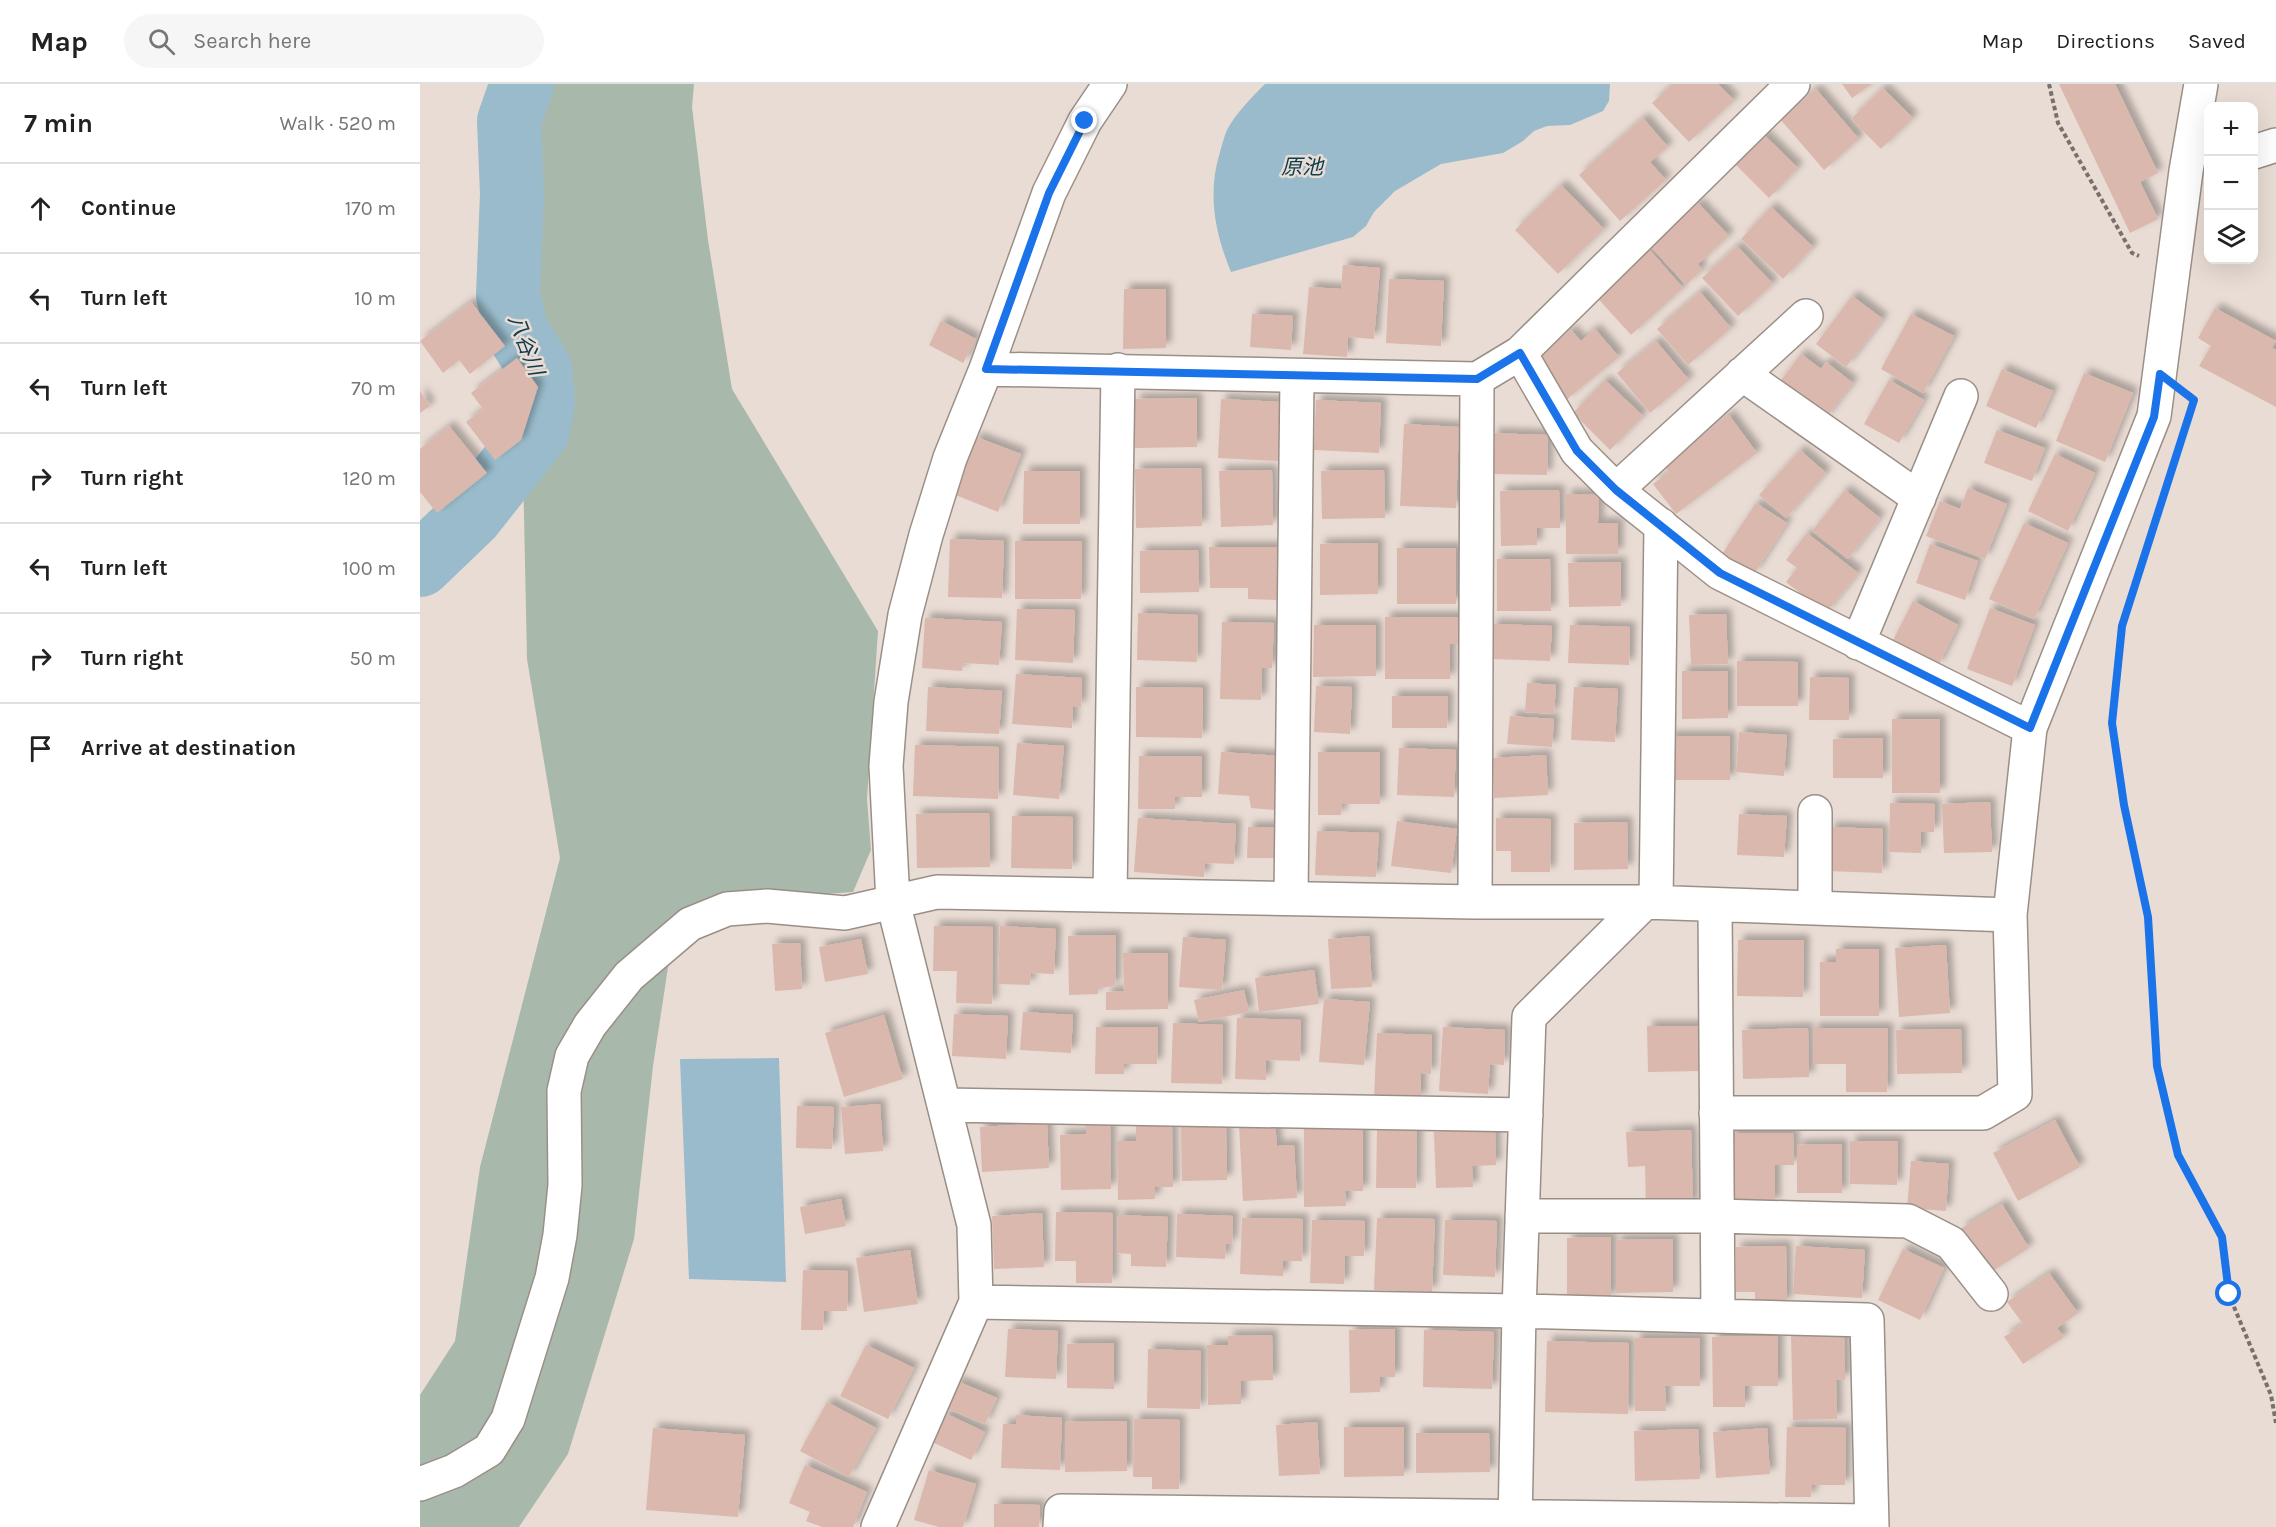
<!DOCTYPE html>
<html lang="en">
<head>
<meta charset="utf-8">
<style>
	:root { --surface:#fff; --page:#f6f6f6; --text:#222; --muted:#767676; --line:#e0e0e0 }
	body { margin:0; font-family:Karla,"Noto Sans JP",sans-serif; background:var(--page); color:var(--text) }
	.controls { position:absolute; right:18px; top:18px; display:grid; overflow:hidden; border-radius:12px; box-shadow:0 6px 24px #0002 }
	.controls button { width:54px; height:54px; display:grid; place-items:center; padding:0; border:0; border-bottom:2px solid var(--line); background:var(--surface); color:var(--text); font:30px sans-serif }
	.stop { position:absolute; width:18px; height:18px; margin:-14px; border:4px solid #1a73e8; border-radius:50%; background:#fff }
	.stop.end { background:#1a73e8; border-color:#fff; box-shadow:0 2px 6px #0008 }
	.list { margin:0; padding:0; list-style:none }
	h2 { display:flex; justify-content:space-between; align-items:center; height:78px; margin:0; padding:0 24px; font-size:26px }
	h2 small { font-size:20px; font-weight:400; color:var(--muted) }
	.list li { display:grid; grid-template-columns:39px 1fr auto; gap:18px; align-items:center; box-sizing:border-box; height:90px; padding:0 24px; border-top:2px solid var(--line) }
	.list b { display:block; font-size:22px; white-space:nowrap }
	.list em { font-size:20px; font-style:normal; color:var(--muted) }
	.icon { flex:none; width:33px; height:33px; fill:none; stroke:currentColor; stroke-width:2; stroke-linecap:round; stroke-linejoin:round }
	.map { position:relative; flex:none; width:1856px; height:1443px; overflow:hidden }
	header { display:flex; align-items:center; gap:36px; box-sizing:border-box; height:84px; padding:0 30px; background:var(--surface); border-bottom:2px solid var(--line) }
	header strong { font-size:28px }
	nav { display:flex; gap:33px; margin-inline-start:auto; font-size:21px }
	.search { width:420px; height:54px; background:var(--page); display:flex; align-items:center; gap:15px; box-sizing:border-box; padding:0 21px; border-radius:33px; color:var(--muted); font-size:22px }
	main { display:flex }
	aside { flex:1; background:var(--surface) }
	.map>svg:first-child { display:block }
	.green { fill:#a8b9ac }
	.water { fill:#99bbcb }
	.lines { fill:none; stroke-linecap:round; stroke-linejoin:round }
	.river { stroke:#99bbcb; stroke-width:64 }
	.building { fill:#dbb8ad; filter:url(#shadow) }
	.street-casing { stroke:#9a8f87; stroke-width:36 }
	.path { stroke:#79706b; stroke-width:4; stroke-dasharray:4.5 3; stroke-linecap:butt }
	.street { stroke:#fff; stroke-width:33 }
	.route { stroke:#1a73e8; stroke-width:8 }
	.labels { text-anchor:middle; stroke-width:5; stroke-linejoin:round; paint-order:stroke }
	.water-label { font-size:21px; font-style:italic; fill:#0c3c4f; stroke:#e9dcd4 }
</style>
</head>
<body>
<header>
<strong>Map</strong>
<div class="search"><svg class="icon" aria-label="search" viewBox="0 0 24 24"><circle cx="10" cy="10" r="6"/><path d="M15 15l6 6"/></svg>Search here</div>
<nav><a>Map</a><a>Directions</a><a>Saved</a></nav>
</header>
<main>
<aside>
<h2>7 min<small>Walk · 520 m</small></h2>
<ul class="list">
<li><svg class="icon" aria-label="ahead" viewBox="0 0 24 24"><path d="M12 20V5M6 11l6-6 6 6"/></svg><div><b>Continue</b></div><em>170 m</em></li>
<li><svg class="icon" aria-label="left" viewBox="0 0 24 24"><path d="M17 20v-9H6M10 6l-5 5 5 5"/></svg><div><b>Turn left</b></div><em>10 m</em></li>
<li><svg class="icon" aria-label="left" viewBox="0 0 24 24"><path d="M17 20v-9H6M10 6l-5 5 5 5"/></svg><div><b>Turn left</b></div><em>70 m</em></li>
<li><svg class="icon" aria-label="right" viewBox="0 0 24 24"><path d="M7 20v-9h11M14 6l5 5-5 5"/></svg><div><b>Turn right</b></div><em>120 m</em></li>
<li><svg class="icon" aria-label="left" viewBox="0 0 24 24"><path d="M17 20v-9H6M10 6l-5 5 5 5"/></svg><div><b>Turn left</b></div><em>100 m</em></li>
<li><svg class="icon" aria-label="right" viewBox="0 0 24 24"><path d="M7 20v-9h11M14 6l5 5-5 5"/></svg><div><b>Turn right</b></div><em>50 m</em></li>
<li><svg class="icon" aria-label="arrive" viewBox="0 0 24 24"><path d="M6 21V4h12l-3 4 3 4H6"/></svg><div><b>Arrive at destination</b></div></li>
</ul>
</aside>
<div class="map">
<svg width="1856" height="1443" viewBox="0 0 1856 1443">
	<defs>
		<filter id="shadow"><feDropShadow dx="5.5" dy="-5.5" stdDeviation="3" flood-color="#0004"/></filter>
	</defs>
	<rect width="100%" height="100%" fill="#e9dcd4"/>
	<path class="green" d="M95 0H274L272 23 288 156 312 305 458 547 447 715 451 766 433 808 393 811 350 806 302 809 256 831 233 982 214 1155 148 1370 99 1443H0V1311L35 1257 60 1083 140 774 107 575Z"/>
	<path class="water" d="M845 0H1190L1189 17 1183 27 1150 41 1127 42 1114 47 1103 57 1083 69 1021 80 975 107 954 128 946 142 933 153 811 188C795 149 787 110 800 68 802 61 804 53 807 46 816 29 831 14 845 0Z
		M359 974 366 1198 269 1195 260 975Z"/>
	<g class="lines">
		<path class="river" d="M0 481 51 432 118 347 123 317 120 285 96 246 88 211 92 110 89 37 102 0"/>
	</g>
	<path class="building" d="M1253 0H1298L1314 16 1269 58 1232 19Z
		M1422 0H1452L1432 14Z
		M1639 0H1695L1738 89 1720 98 1738 135 1710 149Z
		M1463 4 1493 34 1461 65 1431 35Z
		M1396 5 1439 55 1404 86 1360 35Z
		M1223 34 1248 63 1230 78 1246 96 1200 137 1159 91Z
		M1343 50 1378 84 1349 114 1314 79Z
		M1141 101 1184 145 1138 190 1095 146Z
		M1278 119 1309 152 1278 180 1282 186 1266 201 1230 162Z
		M1351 123 1393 163 1363 195 1321 155Z
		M1317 162 1353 200 1318 232 1282 194Z
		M1229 165 1263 204 1211 251 1173 209Z
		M923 181 960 184 954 255 928 253 927 273 883 270 889 203 921 205Z
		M969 195 1024 197 1021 262 966 259Z
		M704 205H746V264L703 265Z
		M1280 208 1311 244 1268 281 1237 245Z
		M1432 212 1463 235 1426 283 1396 260Z
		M51 218 85 262 50 290 39 276 23 289 0 257Z
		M1795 224 1856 257 1852 264 1856 266V323L1779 282 1791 262 1778 254Z
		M832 230 873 232 871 266 830 263Z
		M1491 230 1534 252 1503 309 1461 285Z
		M521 237 556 255 543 279 509 261Z
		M1175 245 1199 273 1146 316 1113 277 1151 246 1161 257Z
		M1236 257 1269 296 1230 329 1197 289Z
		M1381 270 1401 285 1406 278 1433 299 1405 335 1358 300Z
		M97 274 118 303 101 356 75 376 46 338 63 325 51 309Z
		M1582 285 1633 307 1616 344 1566 322Z
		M1664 289 1713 309 1685 378 1636 357Z
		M1185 296 1223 332 1190 366 1153 329Z
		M1469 296 1504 316 1479 359 1444 340Z
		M0 307 10 322 0 329Z
		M777 314V363L715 364V315Z
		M801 315 862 318 859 377 798 374Z
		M896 316 961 319 959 369 894 366Z
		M1309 331 1337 369 1256 430 1233 400 1249 388 1243 380Z
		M984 340 1039 343 1036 424 980 422Z
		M29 342 67 389 17 429 0 408V365Z
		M1577 346 1625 364 1612 397 1564 379Z
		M1073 349 1128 351 1127 391 1072 390Z
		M556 353 601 370 578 428 533 410Z
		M1380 366 1406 389 1366 434 1339 411Z
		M1635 370 1675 389 1648 447 1608 427Z
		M781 384 782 442 716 444 715 385Z
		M852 386 853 441 801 443 799 387Z
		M964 386 965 434 902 435 901 387Z
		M604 387H660V440H603Z
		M1548 404 1587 420 1565 475 1506 452 1520 417 1540 425Z
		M1139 406 1140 444H1117V461L1081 462 1080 407Z
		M1425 406 1460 434 1428 475 1392 447Z
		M1146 410 1179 411 1178 439H1198V470H1146Z
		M1336 419 1367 439 1334 490 1302 470Z
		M1604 439 1648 459 1614 535 1569 515Z
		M1387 449 1438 489 1406 529 1366 498 1377 484 1366 476Z
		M530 455 584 457 582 514 528 513Z
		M595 457H662L661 515H595Z
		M958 459V510L900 511V460Z
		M1510 460 1558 477 1545 516 1496 499Z
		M789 463H857V516L828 515V504H790Z
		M977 464H1036V520H977Z
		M778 466 779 508 720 509V467Z
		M1077 475H1130L1131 527H1077Z
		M1201 478V522L1149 523 1148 479Z
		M1493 517 1538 541 1518 582 1472 558Z
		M1570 524 1615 541 1592 602 1547 585Z
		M597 525 655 526 653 579 595 576Z
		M718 529 778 531 777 578 717 576Z
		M1306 530 1308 580 1271 581 1269 531Z
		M965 533H1044V560H1030V595H965Z
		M505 534 582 538 579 581 543 579 542 587 502 584Z
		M802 538 854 539 852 584H842L841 616 800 615Z
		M1072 540 1132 542 1130 577 1071 575Z
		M894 541H956V592L893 593Z
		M1150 541 1210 543 1209 581 1148 579Z
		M1317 577 1378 578V622H1317Z
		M1262 587H1308V634L1262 635Z
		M596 590 662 594 661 623 653 622 652 644 592 640Z
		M1390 593 1429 594V636H1389Z
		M1107 599 1136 601 1134 630 1105 628Z
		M896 602 932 603 930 650 894 648Z
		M508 603 582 607 579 650 506 647Z
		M716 603 783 604 782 654 716 653Z
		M1154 603 1198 605 1195 658 1151 656Z
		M972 612H1028L1027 644H972Z
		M1090 632 1134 635 1132 663 1087 660Z
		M1472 635H1520V709H1472Z
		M1319 648 1367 651 1364 692 1316 688Z
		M1249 652H1310V696H1249Z
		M1463 654V694H1413V655Z
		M597 659 644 662 639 715 593 711Z
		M495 661 579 663 578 715 493 712Z
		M979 664 1036 666 1034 713 977 711Z
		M801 668 860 672 855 726 831 724 829 712 798 710Z
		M898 668H960V720H922L921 731H898Z
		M1126 671 1128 711 1074 714 1073 674Z
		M719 672H782V713H755V725H718Z
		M1570 718 1572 768 1524 769 1522 720Z
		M1470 719 1515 720 1514 748H1501V769L1469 768Z
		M569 729 570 783 497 784 496 730Z
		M1319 730 1367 732 1364 773 1317 771Z
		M592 732 653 733 652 785 591 784Z
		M718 734 816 740 814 780 785 779 784 793 714 788Z
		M1076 734 1131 735 1130 788H1091V767H1076Z
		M977 737 1037 745 1031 789 971 782Z
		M1207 738 1208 785 1154 786V739Z
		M828 743H856L855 774H827Z
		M1410 743 1463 745 1462 789 1408 787Z
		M897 747 959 749 956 793 895 791Z
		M514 842 573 843 572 920 536 919 537 887H513Z
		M580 842 636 845 634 890 611 889 610 901 578 900Z
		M696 851 695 902 678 904V910L649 911 648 852Z
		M949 852 952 903 911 905 908 855Z
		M763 853 806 856 802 906 759 903Z
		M441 855 448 890 405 898 399 863Z
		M1318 856H1384L1383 913 1317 912Z
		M380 859 382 905 355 907 352 860Z
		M1526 861 1530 929 1479 933 1475 864Z
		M1416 865H1459V932H1400V878H1416Z
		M703 869H748V925L686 926V908L704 907Z
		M894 886 899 920 839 928 835 894Z
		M824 906 829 928 779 938 774 916Z
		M904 915 950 918 944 981 899 978Z
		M603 928 653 931 651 969 600 966Z
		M534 930 588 932 586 975 532 972Z
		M464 931 483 995 424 1013 405 949Z
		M817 934 881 936 880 977 846 976V996L815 995Z
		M753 939 803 941 802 1000 751 999Z
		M1227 942H1281V987L1228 988Z
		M676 943H738L737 980H704V990H675Z
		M1023 943 1085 946 1084 981 1070 980 1068 1010 1019 1007Z
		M1388 944 1389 993 1323 995 1322 946Z
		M1393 944H1468L1467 1008H1426V980H1393Z
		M1541 945 1542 989 1477 990 1476 946Z
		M957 949 1012 951 1011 990 1001 989V1015L954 1014Z
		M460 1020 463 1067 425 1070 421 1023Z
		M377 1022 414 1023 412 1065 376 1064Z
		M1635 1036 1660 1083 1598 1117 1573 1069Z
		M690 1037 691 1105 641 1106 640 1051 666 1050V1038Z
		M627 1039 629 1084 562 1088 560 1043Z
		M855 1039 857 1062 874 1061 877 1114 823 1117 819 1041Z
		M806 1040 807 1096 762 1097 761 1042Z
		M716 1041H752L753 1103H735V1115L698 1116 697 1057H716Z
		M884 1044H943V1107H925L926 1122 884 1123Z
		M957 1045 997 1046 996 1104H956Z
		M1075 1046 1076 1081 1052 1082 1053 1103 1016 1104 1014 1048Z
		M1271 1046 1273 1121 1226 1123 1225 1082 1208 1083 1206 1048Z
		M1309 1049H1373L1374 1081H1355V1119L1310 1120Z
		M1430 1057H1478L1477 1101 1430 1100Z
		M1422 1060V1109H1377V1061Z
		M1491 1077 1529 1080 1526 1127 1487 1124Z
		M421 1115 426 1142 385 1150 380 1123Z
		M1582 1120 1609 1164 1568 1190 1540 1145Z
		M636 1128 693 1129 692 1199H656V1177H635Z
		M622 1129 624 1183 574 1185 572 1132Z
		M757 1130 813 1132 812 1160H806L805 1175 756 1173Z
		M698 1131 748 1133 746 1183 711 1182V1170L697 1169Z
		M822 1134 883 1135 882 1177H863V1192L820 1190Z
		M957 1134 1015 1135 1012 1208 954 1206Z
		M892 1136 945 1137 944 1172H925L924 1200 890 1199Z
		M1025 1136 1077 1137 1075 1193 1023 1191Z
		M1191 1153V1214L1147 1215V1154Z
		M1253 1155V1208L1196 1209V1156Z
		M1366 1162 1367 1219 1335 1220V1208H1316V1163Z
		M1376 1162 1445 1166 1442 1214 1373 1210Z
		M1483 1165 1524 1184 1500 1236 1458 1216Z
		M490 1166 498 1220 444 1228 436 1174Z
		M383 1186 428 1187 427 1227H404L403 1246H381Z
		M1629 1189 1658 1229 1637 1244 1644 1253 1603 1280 1584 1253 1603 1240 1587 1218Z
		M588 1245 638 1247 636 1295 585 1293Z
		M975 1245V1293H960V1308L930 1309 929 1246Z
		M1004 1246 1074 1248 1072 1305 1003 1303Z
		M852 1251 853 1296 821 1297V1320L788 1321 787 1261H808V1252Z
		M1424 1251 1425 1296 1416 1295 1417 1335 1373 1336 1371 1252Z
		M1358 1252V1302H1325V1323H1293L1292 1253Z
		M1215 1254H1280V1302H1245L1246 1327H1215Z
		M1127 1257 1209 1259 1208 1330 1125 1328Z
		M694 1259V1305L647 1304V1260Z
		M446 1261 494 1284 468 1335 420 1312Z
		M728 1265 781 1267 780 1325 727 1324Z
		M537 1297 577 1314 565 1340 525 1324Z
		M407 1318 456 1344 429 1393 380 1367Z
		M525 1329 565 1348 551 1376 512 1358Z
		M596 1331 642 1334 640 1386 581 1384 583 1340H596Z
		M714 1335 760 1336 759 1405H732V1393H713Z
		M707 1337V1387L645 1388V1338Z
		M897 1338 900 1390 859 1392 856 1341Z
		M924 1343H984V1392L924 1393Z
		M1367 1343 1426 1344 1425 1401H1392L1391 1413H1365Z
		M233 1344 325 1351 318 1433 226 1426Z
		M1347 1344 1350 1390 1296 1394 1293 1348Z
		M1278 1345 1280 1395 1215 1397 1214 1347Z
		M996 1349H1069L1070 1388 996 1389Z
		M385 1381 447 1408 433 1443H402L386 1437 390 1428 369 1419Z
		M509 1386 556 1400 543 1443H519L494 1436Z
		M574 1420 620 1421 619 1443H574Z"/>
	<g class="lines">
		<g class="street-casing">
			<path id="street" d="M1834 68 1856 61
				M1100 269 1157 367 1196 406 1300 489 1610 644
				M566 285 1057 295 1100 269 1373 0
				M1322 290 1499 414
				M1196 406 1386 232
				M1438 559 1541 312
				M690 811 698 286
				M871 814 877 293
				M1055 818 1057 295
				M1236 818 1241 441
				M1295 821 1298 1232
				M1395 824V728
				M524 1021 1106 1031
				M1296 1029H1563L1595 1010 1590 831
				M1102 1132H1297L1488 1137 1531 1159 1571 1210
				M556 1218 1099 1227 1447 1236 1452 1443
				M0 1400 34 1387 69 1366 88 1335 132 1194 140 1151 145 1101 144 1007 152 972 170 941 209 892 270 840 307 825 347 822 425 829 517 808 1055 818H1225L1590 831 1610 644 1734 332 1766 87 1781 0
				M458 1443 556 1218 554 1141 473 818 466 682 471 618 485 531 506 451 530 374 566 285 629 109 665 37 690 0
				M640 1443 641 1427 1451 1437
				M1095 1443 1099 1227 1109 933 1225 818"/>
		</g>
		<path class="path" d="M1629 0 1638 39 1712 169 1719 172
			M1744 408 1702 542 1693 639 1704 721 1728 833 1737 982 1758 1071 1802 1153 1809 1211 1851 1311 1856 1339"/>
		<use href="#street" class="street"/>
	</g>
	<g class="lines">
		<path class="route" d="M665 37 629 109 566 285 1057 295 1100 269 1157 367 1196 406 1300 489 1610 644 1734 333 1740 290 1774 316 1702 542 1692 639 1704 721 1728 833 1737 982 1758 1071 1802 1153 1809 1210"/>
	</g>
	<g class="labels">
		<g class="water-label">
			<text x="882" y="90">原池</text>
			<text transform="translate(106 261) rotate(69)" y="7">八谷川</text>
		</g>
	</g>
</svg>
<div class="controls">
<button>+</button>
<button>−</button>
<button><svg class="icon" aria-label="layers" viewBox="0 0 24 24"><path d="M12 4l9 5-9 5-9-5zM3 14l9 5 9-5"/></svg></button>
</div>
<div class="stop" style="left:1809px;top:1210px"></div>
<div class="stop end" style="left:665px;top:37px"></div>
</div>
</main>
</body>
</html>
